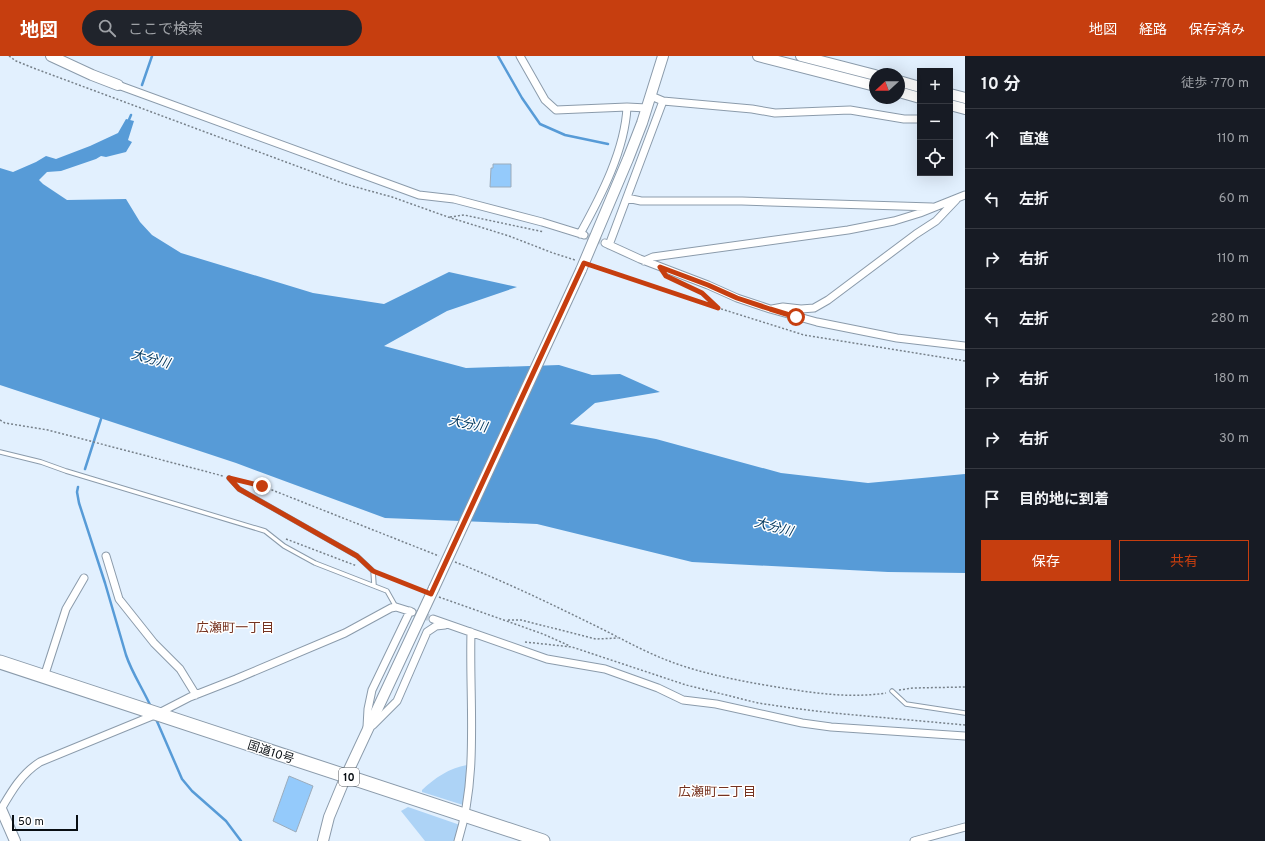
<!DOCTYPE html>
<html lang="ja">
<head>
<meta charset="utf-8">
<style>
	:root { --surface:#171b24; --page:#20242c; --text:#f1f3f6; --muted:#9ea1a6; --line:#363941; --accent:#c63e0f }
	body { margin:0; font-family:Overpass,"Noto Sans JP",sans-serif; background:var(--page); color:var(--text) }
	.controls { position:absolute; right:12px; top:12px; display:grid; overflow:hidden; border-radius:0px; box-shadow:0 4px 16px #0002 }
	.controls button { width:36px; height:36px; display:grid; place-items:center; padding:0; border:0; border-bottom:1px solid var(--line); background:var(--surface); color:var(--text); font:20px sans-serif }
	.compass { position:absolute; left:869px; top:12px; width:36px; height:36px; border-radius:50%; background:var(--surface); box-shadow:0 4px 16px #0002; rotate:249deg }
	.scale { position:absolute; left:12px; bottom:10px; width:66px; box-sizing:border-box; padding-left:4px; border:2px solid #080e13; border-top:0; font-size:11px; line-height:14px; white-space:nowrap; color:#080e13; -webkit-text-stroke:3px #fff; paint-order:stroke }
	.stop { position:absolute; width:12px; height:12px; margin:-9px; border:3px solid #c63e0f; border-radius:50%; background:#fff }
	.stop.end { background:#c63e0f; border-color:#fff; box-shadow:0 1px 4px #0008 }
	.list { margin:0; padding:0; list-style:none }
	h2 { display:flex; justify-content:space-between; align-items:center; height:52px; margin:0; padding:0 16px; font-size:17px }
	h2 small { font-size:13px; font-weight:400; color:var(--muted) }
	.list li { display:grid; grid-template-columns:26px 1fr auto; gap:12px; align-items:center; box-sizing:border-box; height:60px; padding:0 16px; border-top:1px solid var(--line) }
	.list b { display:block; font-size:15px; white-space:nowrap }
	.list em { font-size:13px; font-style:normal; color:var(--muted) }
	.actions { display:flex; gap:8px; padding:12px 16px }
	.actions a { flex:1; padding:9px 0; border:1px solid var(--accent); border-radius:0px; text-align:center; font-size:14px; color:var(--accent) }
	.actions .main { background:var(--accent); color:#fff }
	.icon { flex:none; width:22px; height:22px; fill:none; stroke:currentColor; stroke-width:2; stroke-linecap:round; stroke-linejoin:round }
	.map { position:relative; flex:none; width:965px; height:785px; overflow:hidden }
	header { display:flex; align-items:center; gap:24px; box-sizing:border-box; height:56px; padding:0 20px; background:var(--accent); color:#fff }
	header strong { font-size:19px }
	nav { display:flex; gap:22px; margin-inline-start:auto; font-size:14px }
	.search { width:280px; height:36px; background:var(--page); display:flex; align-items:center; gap:10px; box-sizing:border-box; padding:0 14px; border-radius:22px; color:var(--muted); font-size:15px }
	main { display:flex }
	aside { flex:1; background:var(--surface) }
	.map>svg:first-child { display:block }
	.green { fill:#add3f6 }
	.water { fill:#579bd7 }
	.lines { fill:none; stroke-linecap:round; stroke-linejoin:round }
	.stream { stroke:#579bd7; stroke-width:2.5 }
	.building { fill:#94cafb; stroke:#9bacbc }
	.street-tunnel { stroke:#c1cedb; stroke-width:7; stroke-dasharray:7 3.5; stroke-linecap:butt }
	.lane-casing { stroke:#8b9bab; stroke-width:5.5 }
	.street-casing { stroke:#8b9bab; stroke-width:9 }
	.secondary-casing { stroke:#8b9bab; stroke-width:12 }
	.highway-casing { stroke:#8b9bab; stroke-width:15 }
	.path { stroke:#77818a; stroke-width:1.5; stroke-dasharray:2 2; stroke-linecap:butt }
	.lane { stroke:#fff; stroke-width:3.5 }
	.street { stroke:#fff; stroke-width:7 }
	.secondary { stroke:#fff; stroke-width:10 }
	.highway { stroke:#fff; stroke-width:13 }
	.secondary-bridge-casing { stroke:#8b9bab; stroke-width:12; stroke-linecap:butt }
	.secondary-bridge { stroke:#fff; stroke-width:10 }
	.route { stroke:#c63e0f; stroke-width:5 }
	.labels { text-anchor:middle; stroke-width:3; stroke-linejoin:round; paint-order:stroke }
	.shield { fill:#fff; stroke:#52565a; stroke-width:1 }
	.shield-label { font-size:11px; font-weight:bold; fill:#080e13 }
	.street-label { font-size:12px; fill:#080e13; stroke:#fff }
	.water-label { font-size:13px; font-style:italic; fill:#043a61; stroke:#fff }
	.neighbourhood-label { font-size:13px; fill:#76321f; stroke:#fff }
</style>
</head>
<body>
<header>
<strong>地図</strong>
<div class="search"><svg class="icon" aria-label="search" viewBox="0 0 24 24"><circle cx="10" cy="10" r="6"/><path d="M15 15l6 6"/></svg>ここで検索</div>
<nav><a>地図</a><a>経路</a><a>保存済み</a></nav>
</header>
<main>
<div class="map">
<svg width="965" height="785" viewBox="0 0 965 785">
	<rect width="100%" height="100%" fill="#e2f0fe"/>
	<path class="green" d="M467 709V722L463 749 422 736V734C435 722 449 712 467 709Z
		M408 751 460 769 456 785H425L401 755Z"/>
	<path class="water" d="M126 63 134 65 128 84 132 86 126 96 106 101 101 100 96 103 61 115 47 116 39 124 43 128 67 144 126 143 140 166 152 179 181 197 313 237 384 248 449 216 517 231 447 255 384 290 466 312 559 309 592 319 620 318 660 336 595 347 570 368 656 383 781 417 868 427 965 418V517L888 516 692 506 537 468 385 462 236 407 0 329V112L13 116 36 106 46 100 56 103 90 90 118 77Z"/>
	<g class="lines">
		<path class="stream" d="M498 0 522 42 540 68 565 79 608 88
			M142 29 152 0
			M128 66 131 59
			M85 413 101 363
			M78 431 77 436 79 447 105 527 126 599C132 617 143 633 151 651
			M156 663 182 723 192 735 226 765 241 785"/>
	</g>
	<path class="building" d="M493 108H511V131H490L491 112H493Z
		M289 720 313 730 296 776 273 765Z"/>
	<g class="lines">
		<path class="street-tunnel" d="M584 179 605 187
			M412 556 433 563"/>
		<g class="lane-casing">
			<path id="lane" d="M0 396 41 406 66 415 265 475 284 490 315 507 387 535 396 551
				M229 422 239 433 357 500 373 515 374 529
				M892 635 906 648 965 657"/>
		</g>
		<g class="street-casing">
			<path id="street" d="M520 0 545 44 556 54 627 51 647 52
				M118 29 419 139 454 143 542 166 584 179
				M663 45 752 53 775 57 850 54 904 63H920
				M627 142 641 145H742L932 151
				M580 178C601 140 625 94 627 51
				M605 187 640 203 708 229 737 242 770 253 817 266 897 282 965 290
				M609 189 663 45 651 40
				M644 205 653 201 848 174 894 165 920 157 965 139
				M772 253 783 251 801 253 814 252 828 244 916 178 936 165 956 144
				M106 500 119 543 154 587 180 613 196 639
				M433 563 547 603 605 613 658 632 683 644 716 648 802 667 831 671 965 680
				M44 621 66 553 84 522
				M373 669 397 645 427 576 436 570 445 569
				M367 671 368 653 372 634 410 555
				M0 755C11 736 21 718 40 706L157 658 190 641 236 623 345 577 391 552 396 551 412 556
				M458 785C479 719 469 645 471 576
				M914 785 965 771"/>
		</g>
		<g class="secondary-casing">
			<path id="secondary" d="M51 0 92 19 118 29
				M758 0 875 30
				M801 0 875 19
				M899 25 920 31
				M899 36 920 42
				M950 38 965 42
				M950 49 965 53
				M581 214 628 103 642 67 663 0
				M1 753 15 785
				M323 785 329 761 346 720 434 532"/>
		</g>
		<g class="highway-casing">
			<path id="highway" d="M0 606 543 785"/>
		</g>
		<path class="path" d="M9 0 16 5 36 13 345 128 392 141 448 161 509 180 553 197 575 204
			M450 161 464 159 544 176
			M592 210 696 245 804 279 965 305
			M691 232 702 237 717 250
			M0 364 5 367 48 374 223 420
			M241 424 262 430 439 500
			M286 483 357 510
			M455 506C504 525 551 548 598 571 622 583 645 596 669 605 705 619 751 627 789 633 821 638 853 642 886 637
			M380 518 423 535
			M439 541 543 578 570 590
			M508 564H521L596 583 618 582
			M525 586 572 591 686 629 758 647 792 652 833 657 965 669
			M899 634 913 632 965 631"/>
		<use href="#lane" class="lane"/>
		<use href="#street" class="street"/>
		<use href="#secondary" class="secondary"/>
		<use href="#highway" class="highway"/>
		<g class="secondary-bridge-casing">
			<path id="secondary-bridge" d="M434 532 581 214"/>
		</g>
		<use href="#secondary-bridge" class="secondary-bridge"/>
	</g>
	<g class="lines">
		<path class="route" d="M262 430 229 422 239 433 357 500 373 515 431 538 584 207 718 252 702 237 666 220 660 211 708 229 737 242 770 253 796 261"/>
	</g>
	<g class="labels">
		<rect class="shield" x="339" y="712" width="20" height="18" rx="3"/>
		<g class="shield-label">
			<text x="349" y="725">10</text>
		</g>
		<g class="street-label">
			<text transform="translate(271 696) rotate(18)" y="4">国道10号</text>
		</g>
		<g class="water-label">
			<text transform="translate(151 302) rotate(15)" y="5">大分川</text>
			<text transform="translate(468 367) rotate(11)" y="5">大分川</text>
			<text transform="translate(774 470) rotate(15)" y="5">大分川</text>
		</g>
		<g class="neighbourhood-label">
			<text x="235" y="576">広瀬町一丁目</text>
			<text x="717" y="740">広瀬町二丁目</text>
		</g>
	</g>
</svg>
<div class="controls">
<button>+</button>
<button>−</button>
<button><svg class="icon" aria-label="locate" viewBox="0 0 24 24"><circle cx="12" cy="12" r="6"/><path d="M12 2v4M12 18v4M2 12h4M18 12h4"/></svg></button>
</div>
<svg class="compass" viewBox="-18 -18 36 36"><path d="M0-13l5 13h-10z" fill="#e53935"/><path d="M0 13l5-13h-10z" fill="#9ea1a6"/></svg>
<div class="scale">50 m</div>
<div class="stop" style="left:796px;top:261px"></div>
<div class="stop end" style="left:262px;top:430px"></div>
</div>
<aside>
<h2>10 分<small>徒歩 · 770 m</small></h2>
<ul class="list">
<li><svg class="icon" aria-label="ahead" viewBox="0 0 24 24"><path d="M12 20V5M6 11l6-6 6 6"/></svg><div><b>直進</b></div><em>110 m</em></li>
<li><svg class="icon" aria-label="left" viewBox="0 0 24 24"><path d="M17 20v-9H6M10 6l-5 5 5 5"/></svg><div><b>左折</b></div><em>60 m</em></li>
<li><svg class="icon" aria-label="right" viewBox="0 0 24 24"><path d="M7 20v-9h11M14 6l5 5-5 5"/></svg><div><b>右折</b></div><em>110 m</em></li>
<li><svg class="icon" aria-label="left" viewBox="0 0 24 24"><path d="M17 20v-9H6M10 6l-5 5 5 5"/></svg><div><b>左折</b></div><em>280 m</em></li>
<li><svg class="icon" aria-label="right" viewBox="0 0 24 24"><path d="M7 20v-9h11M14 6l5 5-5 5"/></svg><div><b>右折</b></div><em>180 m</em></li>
<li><svg class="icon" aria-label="right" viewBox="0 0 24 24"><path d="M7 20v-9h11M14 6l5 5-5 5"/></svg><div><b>右折</b></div><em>30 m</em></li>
<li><svg class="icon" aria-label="arrive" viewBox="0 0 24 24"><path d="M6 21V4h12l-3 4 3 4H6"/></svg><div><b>目的地に到着</b></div></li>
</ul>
<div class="actions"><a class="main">保存</a><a>共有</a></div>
</aside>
</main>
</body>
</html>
